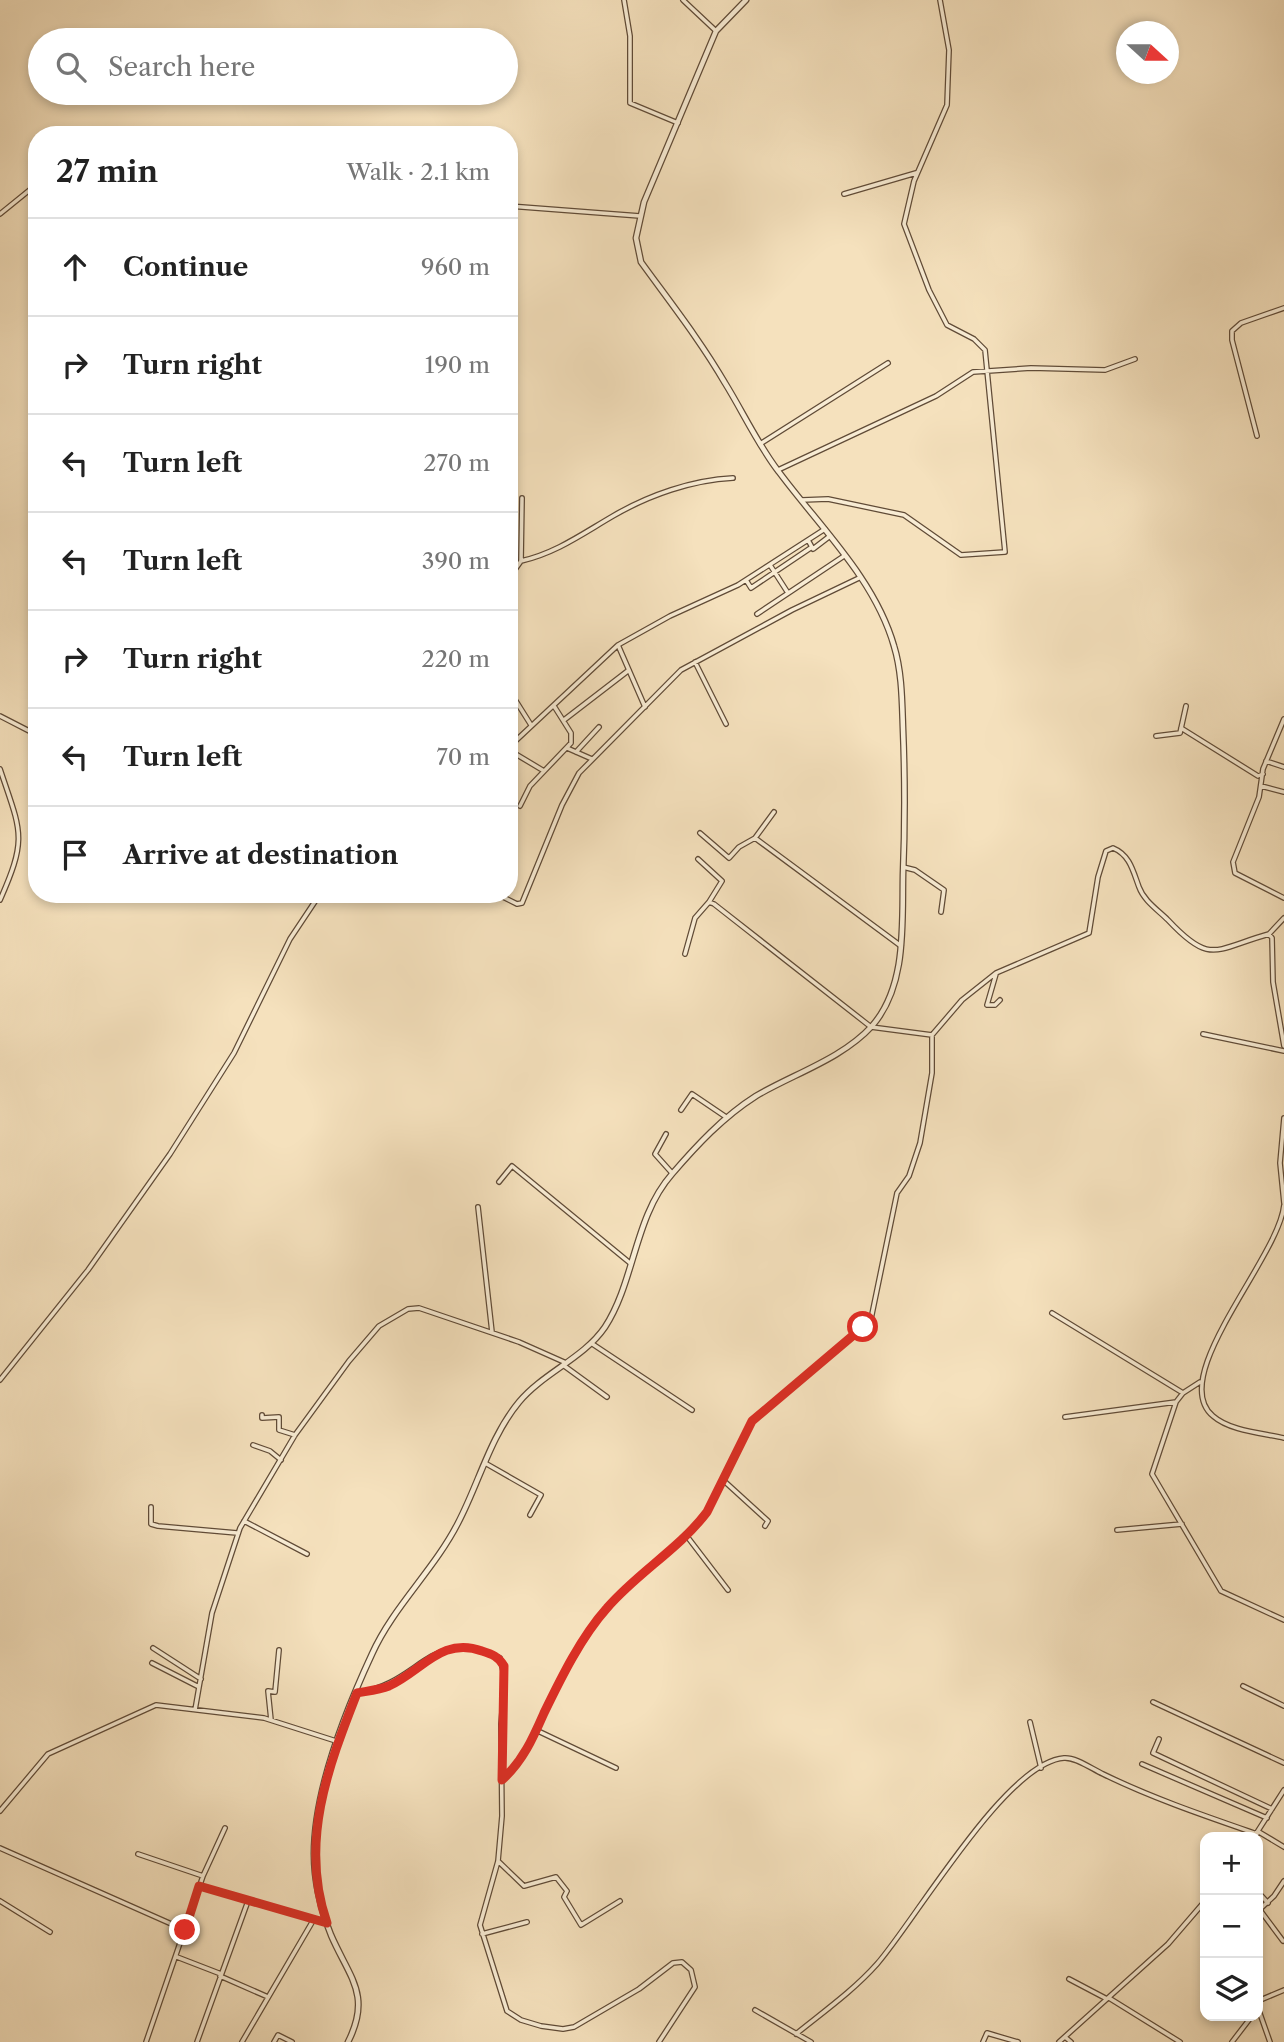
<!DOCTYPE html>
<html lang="en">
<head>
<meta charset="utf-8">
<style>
	:root { --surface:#fff; --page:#f2f2f2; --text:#222; --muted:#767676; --line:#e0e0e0 }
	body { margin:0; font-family:"Libre Caslon Text",serif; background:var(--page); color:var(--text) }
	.controls { position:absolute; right:21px; bottom:21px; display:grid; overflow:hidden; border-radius:14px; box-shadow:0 4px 10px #0003 }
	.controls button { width:63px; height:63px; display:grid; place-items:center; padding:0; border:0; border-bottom:2px solid var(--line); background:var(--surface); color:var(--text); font:35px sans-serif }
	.compass { position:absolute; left:1116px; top:21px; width:63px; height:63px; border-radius:50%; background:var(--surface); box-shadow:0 4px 10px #0003; rotate:111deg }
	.stop { position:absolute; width:21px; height:21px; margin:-16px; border:5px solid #d93025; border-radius:50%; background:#fff }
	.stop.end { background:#d93025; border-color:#fff; box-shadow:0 2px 7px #0008 }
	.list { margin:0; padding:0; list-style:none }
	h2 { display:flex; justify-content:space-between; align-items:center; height:91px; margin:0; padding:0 28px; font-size:30px }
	h2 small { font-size:23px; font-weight:400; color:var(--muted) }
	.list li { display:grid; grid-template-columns:46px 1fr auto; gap:21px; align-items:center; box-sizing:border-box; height:98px; padding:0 28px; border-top:2px solid var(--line) }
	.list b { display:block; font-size:26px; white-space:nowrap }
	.list em { font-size:23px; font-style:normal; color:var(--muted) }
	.icon { flex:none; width:38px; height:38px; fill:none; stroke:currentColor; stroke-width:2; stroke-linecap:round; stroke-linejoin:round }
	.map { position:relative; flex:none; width:1284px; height:2042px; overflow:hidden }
	.search { position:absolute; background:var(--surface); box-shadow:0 4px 10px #0003; left:28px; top:28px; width:490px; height:77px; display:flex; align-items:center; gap:18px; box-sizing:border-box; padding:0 24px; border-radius:38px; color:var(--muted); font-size:26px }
	.panel { position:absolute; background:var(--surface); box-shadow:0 4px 10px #0003; left:28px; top:126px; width:490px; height:777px; border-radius:28px }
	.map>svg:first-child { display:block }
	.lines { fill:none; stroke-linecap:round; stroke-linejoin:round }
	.minor-casing { stroke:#604b37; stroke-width:6 }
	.tertiary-casing { stroke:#604b37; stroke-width:7 }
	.minor { stroke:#f8ecd4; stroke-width:3.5 }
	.tertiary { stroke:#f8ecd4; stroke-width:4.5 }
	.route { stroke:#d93025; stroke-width:9 }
</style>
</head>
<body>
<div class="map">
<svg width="1284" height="2042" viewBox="0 0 1284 2042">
	<rect width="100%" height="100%" fill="#f5e1bd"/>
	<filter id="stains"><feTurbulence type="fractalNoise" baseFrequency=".00286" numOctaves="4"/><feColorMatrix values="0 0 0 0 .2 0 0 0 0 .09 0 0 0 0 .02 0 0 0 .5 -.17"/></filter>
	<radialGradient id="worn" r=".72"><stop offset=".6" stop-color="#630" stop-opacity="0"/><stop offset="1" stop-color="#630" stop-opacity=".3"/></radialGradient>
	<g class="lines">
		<g class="minor-casing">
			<path id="minor" d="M624 0 630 36V103L678 123
				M683 0 716 31
				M844 194 916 173
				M509 206 640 216
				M0 214 37 184
				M1257 436 1232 340V331L1241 323 1284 308
				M760 444 888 363
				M778 470 936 396 973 372 1031 368 1105 370 1135 359
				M802 500 828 499 904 515 961 555 1005 552 985 350 974 339 947 325 929 290 904 224 914 181 947 105 949 50 940 0
				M808 540 813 549 830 536
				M521 561 522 498
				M770 565 788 593
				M509 578 521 561C556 553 582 534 613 516 649 495 692 480 733 478
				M746 580 751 588 812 547
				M757 614 844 556
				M618 645 645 707
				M695 662 726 724
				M509 690 531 725
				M0 716 37 735
				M1284 719 1263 769 1259 797 1233 862 1235 873 1284 898
				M564 720 629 670
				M1181 728 1258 776 1263 774
				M1156 736 1180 733 1186 706
				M509 747 618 645 670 616 738 585 825 529
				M567 748 592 759
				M509 750 544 771
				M576 752 599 727
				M1266 761 1284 767
				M0 769C21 832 28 837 0 900
				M1261 786 1284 792
				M520 806 530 786 571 743V733L554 706
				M700 833 729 858 739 847 755 838 774 812
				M755 838 901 946
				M698 859 722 881 709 902
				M903 867 915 870 944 890 941 912
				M303 894 317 899
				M497 894 517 904 522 903 562 805 579 773 681 670 792 610 859 578
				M1269 934 1284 918
				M685 954 695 918 709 902 714 904 871 1027 932 1035 962 1000 996 973 1089 933 1098 877 1106 851 1113 848C1130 855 1133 871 1139 887 1144 901 1158 910 1168 920 1211 966 1215 949 1269 934L1272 938 1273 982 1284 1046
				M996 974 987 1005H995L1000 1000
				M1203 1034 1284 1051
				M681 1110 692 1094 726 1117
				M1284 1118 1280 1163 1284 1203
				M666 1134 655 1154 672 1173
				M499 1182 512 1166 630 1263
				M1284 1205C1279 1258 1166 1377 1213 1416 1230 1431 1262 1433 1284 1438
				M478 1207 492 1332
				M1052 1313 1183 1393
				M591 1343 692 1410
				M563 1365 607 1397
				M0 1380 88 1270 170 1154 234 1053 290 939 320 894
				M1200 1382 1183 1393 1176 1402 1152 1474 1221 1591 1284 1620
				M262 1415V1418L279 1417V1430L295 1435
				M1065 1417 1176 1402
				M253 1445 270 1451 281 1460
				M485 1463 541 1495 530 1515
				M723 1480 768 1521 765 1526
				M151 1507V1524L158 1526 237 1533
				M244 1521 307 1554
				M1117 1530 1182 1524
				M686 1535 728 1590
				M153 1648 201 1679
				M152 1663 199 1687
				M1243 1686 1284 1706
				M357 1693C423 1683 428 1625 500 1658L505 1679 501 1724 502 1816 498 1861 480 1925 507 2011 521 2020 541 2026 563 2029 574 2027 639 1989 673 1963 682 1962 691 1970 695 1987 659 2042
				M1153 1702 1284 1763
				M195 1710 212 1613 240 1528 295 1435 349 1361 379 1326 408 1309 419 1308 519 1342 564 1362
				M271 1720 268 1691 275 1692 279 1650
				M1030 1722 1041 1768
				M538 1731 616 1768
				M1159 1739 1153 1753 1272 1809
				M1142 1764 1267 1818
				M502 1780C524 1760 534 1734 547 1708 561 1679 578 1647 597 1621 629 1578 677 1552 707 1512L752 1421 871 1319 897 1193 909 1176 920 1143 932 1073V1035
				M0 1811 48 1754 156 1705 264 1718 336 1741
				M1259 1832 1284 1847
				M1254 1837 1284 1790
				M0 1848 185 1930
				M138 1854 203 1876
				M498 1861 524 1886 556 1877 567 1891 564 1897 581 1925 620 1901
				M1258 1892 1268 1903
				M0 1901 50 1932
				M248 1901 327 1922
				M1260 1910 1283 1941
				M1258 1911 1274 1896 1284 1881
				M482 1934 527 1922
				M177 1957 221 1974
				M220 1976 268 1997
				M1069 1979 1107 1999
				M1109 1998 1180 2042
				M1258 2001 1284 1990
				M1258 2008 1270 2042
				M755 2010 811 2042
				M796 2034C823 2012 853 1991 877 1964 915 1921 1006 1762 1064 1758 1076 1757 1092 1769 1103 1774 1152 1798 1205 1816 1257 1834
				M1065 2037 1071 2042
				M146 2042 203 1876 225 1828
				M197 2042 248 1901 199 1886
				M242 2042 314 1919
				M274 2042 278 2035 292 2042
				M983 2042 987 2033 1018 2042
				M1059 2042 1168 1944 1205 1901
				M1232 2042 1252 2016"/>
		</g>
		<g class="tertiary-casing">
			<path id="tertiary" d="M348 2042C372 1995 349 1977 331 1935 321 1910 314 1881 314 1854 314 1790 345 1712 372 1654 393 1607 434 1570 458 1523 479 1483 490 1437 519 1402 543 1373 584 1358 605 1327 635 1281 634 1217 672 1174 697 1145 723 1117 756 1096 793 1074 842 1059 872 1026 907 986 902 924 903 875 905 826 905 778 903 729 902 701 902 672 894 646 875 579 819 526 779 472 758 445 743 412 725 383 700 340 670 302 641 262L636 238 644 202 716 31 746 0"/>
		</g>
		<use href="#minor" class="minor"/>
		<use href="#tertiary" class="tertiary"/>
	</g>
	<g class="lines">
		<path class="route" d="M185 1930 199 1886 327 1923C299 1843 328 1767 357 1693 368 1691 379 1690 389 1686 422 1671 442 1636 482 1651 492 1654 499 1657 504 1666L502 1780C523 1761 533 1738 544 1713 561 1678 581 1637 607 1608 637 1573 679 1549 707 1512L752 1421 863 1327"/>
	</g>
	<rect width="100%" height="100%" filter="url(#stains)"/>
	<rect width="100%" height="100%" fill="url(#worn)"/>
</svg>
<div class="controls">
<button>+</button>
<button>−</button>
<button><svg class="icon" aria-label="layers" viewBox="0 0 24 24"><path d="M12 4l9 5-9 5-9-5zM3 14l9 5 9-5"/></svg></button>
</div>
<svg class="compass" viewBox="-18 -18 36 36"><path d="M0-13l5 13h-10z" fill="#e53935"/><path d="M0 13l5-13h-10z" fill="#767676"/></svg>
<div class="stop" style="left:863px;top:1327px"></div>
<div class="stop end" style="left:185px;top:1930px"></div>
<div class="search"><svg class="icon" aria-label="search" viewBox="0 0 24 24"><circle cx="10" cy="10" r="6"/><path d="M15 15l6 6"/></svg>Search here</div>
<section class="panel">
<h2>27 min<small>Walk · 2.1 km</small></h2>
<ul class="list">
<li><svg class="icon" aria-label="ahead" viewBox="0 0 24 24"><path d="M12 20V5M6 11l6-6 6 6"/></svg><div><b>Continue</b></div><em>960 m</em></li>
<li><svg class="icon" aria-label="right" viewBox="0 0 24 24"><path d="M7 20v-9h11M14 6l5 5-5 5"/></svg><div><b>Turn right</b></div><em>190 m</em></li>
<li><svg class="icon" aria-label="left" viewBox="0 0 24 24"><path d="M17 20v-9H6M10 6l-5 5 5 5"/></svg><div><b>Turn left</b></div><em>270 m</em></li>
<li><svg class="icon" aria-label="left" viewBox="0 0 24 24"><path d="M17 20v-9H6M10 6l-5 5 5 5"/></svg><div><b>Turn left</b></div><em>390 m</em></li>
<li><svg class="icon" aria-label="right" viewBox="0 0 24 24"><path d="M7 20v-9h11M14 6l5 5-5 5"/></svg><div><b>Turn right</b></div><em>220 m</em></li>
<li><svg class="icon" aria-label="left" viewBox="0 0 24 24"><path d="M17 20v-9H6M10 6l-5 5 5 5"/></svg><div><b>Turn left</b></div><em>70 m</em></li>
<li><svg class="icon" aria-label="arrive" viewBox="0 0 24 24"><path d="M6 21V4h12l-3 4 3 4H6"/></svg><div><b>Arrive at destination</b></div></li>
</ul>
</section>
</div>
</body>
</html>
